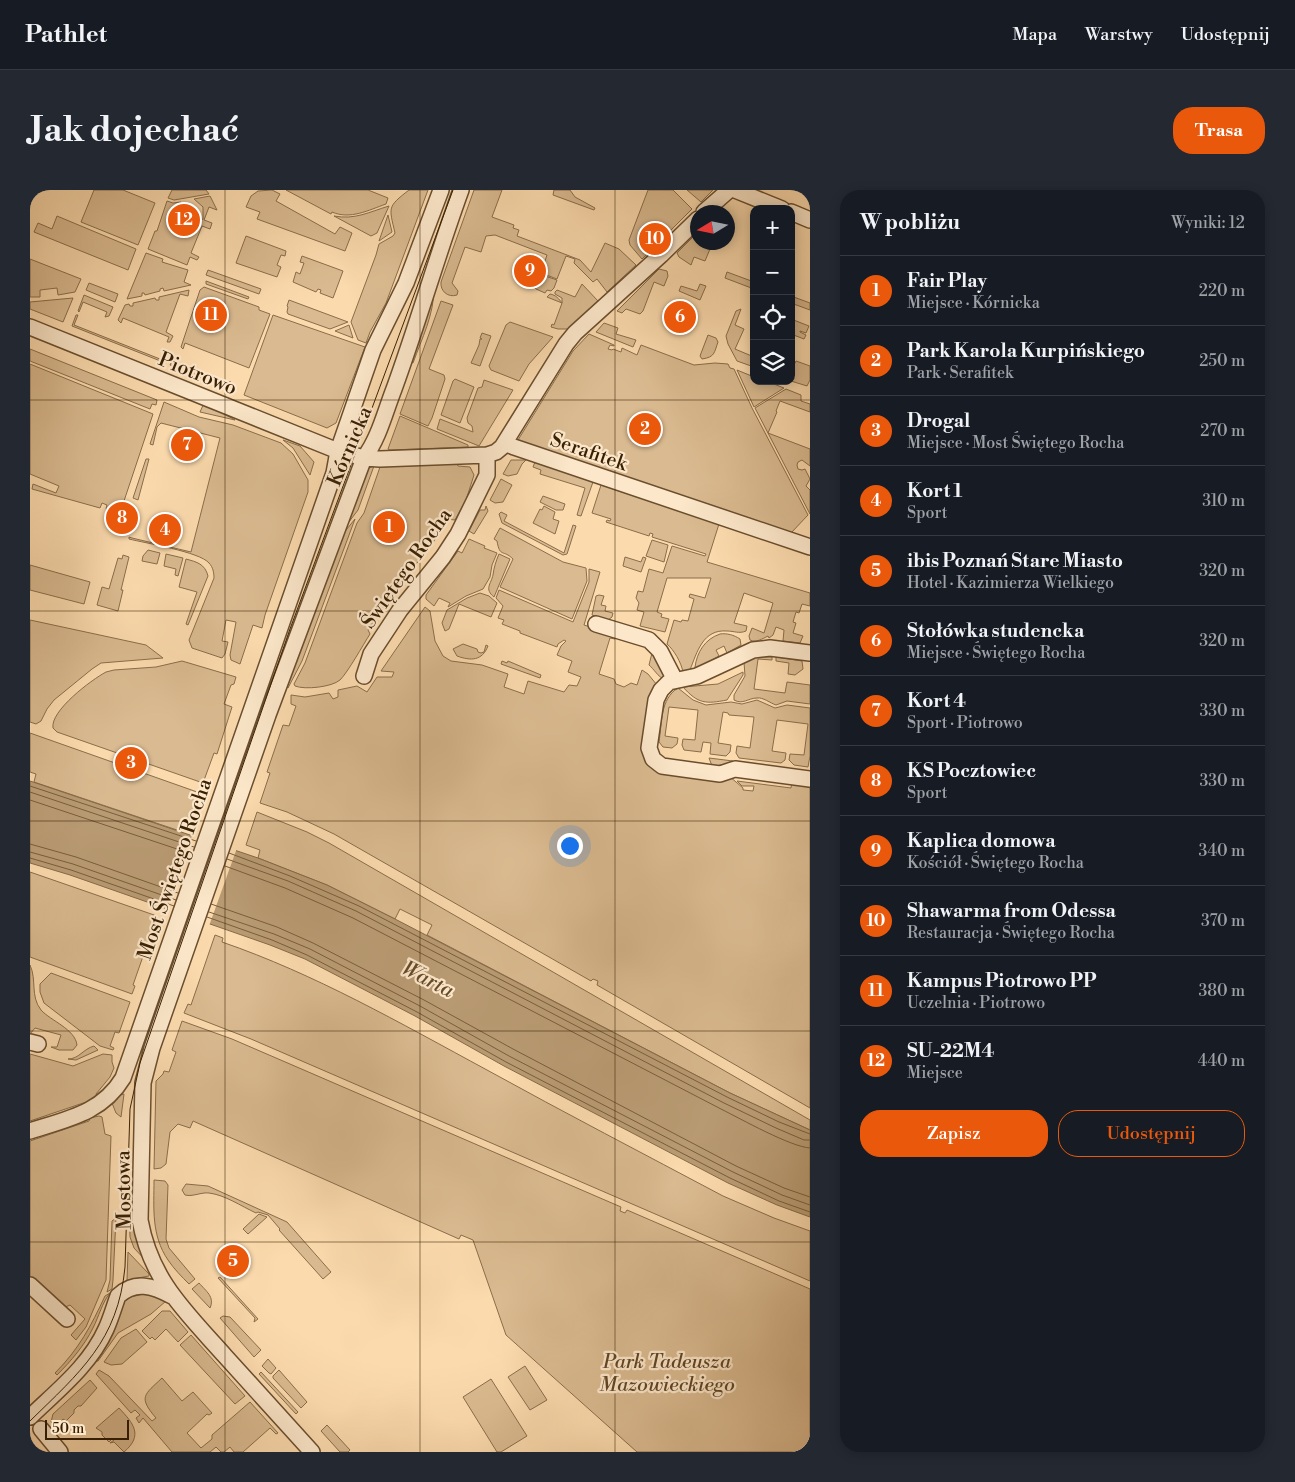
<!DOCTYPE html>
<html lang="pl">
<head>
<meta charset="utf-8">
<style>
	:root { --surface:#171b24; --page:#242831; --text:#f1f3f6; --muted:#9ea1a6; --line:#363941; --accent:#ea580c }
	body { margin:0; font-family:"Libre Bodoni",serif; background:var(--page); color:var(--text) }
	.controls { position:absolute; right:15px; top:15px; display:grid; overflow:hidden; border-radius:10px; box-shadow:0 2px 12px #0003 }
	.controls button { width:45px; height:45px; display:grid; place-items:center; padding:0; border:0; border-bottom:1px solid var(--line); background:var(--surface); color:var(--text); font:25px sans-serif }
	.compass { position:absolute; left:660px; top:15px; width:45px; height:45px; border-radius:50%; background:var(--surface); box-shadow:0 2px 12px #0003; rotate:260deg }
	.scale { position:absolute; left:15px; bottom:12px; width:84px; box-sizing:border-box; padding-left:5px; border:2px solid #392003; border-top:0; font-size:14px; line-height:18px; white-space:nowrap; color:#392003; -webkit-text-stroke:4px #fce7ca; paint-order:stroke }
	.you { position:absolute; left:539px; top:655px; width:18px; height:18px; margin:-12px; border:4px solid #fff; border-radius:50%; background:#1a73e8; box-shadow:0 0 0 8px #1a73e833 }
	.badge { display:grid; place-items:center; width:32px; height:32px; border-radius:50%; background:var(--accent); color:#fff; font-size:16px; font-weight:700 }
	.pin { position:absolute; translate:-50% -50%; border:2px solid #fff; box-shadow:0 1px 5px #0006 }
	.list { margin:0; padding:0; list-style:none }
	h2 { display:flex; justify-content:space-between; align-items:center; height:65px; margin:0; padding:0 20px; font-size:21px }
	h2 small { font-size:16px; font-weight:400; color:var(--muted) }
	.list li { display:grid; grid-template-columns:32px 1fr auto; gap:15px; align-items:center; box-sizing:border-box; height:70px; padding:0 20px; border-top:1px solid var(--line) }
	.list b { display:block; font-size:19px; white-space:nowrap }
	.list p { margin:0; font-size:16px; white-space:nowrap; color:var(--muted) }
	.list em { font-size:16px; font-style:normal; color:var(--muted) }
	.actions { display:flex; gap:10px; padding:15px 20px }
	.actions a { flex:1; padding:11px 0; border:1px solid var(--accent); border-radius:20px; text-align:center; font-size:18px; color:var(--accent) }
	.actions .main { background:var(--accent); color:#fff }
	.icon { flex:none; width:28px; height:28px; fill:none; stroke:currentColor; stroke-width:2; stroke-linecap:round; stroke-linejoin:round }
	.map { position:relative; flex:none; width:780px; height:1262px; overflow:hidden; border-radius:20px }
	header { display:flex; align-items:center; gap:30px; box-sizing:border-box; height:70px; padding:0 25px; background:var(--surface); border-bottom:1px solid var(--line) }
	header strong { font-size:24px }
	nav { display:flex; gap:28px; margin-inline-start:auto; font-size:18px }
	.intro { display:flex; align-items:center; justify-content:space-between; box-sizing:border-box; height:120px; padding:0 30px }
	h1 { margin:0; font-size:35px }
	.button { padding:12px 22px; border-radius:20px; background:var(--accent); color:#fff; font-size:18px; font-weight:700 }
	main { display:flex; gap:30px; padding:0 30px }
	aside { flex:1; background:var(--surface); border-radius:20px; box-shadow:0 2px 12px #0003 }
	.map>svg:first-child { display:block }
	.green { fill:#daba90; stroke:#8a6d4a }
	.water { fill:#b99b73; stroke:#866a46 }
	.pier { fill:#fbdaad }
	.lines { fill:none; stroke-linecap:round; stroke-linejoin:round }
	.shore { stroke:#795e3b; stroke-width:1 }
	.minor-casing { stroke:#6a4e2e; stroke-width:18 }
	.minor { stroke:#fce7ca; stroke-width:15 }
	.tram { stroke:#392003; stroke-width:1 }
	.grid { fill:none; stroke:#392003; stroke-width:1; stroke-opacity:0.55 }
	.labels { text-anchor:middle; stroke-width:4.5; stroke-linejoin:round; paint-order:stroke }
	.street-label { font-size:20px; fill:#392003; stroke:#fce7ca }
	.park-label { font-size:20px; font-style:italic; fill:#614626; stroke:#fce7ca }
	.water-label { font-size:21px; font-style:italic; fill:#664b2a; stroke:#fce7ca }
</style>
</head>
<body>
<header>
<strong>Pathlet</strong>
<nav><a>Mapa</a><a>Warstwy</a><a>Udostępnij</a></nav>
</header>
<div class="intro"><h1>Jak dojechać</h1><a class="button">Trasa</a></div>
<main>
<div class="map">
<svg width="780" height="1262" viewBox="0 0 780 1262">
	<rect width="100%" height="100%" fill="#fbdaad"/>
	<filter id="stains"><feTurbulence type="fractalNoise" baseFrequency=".004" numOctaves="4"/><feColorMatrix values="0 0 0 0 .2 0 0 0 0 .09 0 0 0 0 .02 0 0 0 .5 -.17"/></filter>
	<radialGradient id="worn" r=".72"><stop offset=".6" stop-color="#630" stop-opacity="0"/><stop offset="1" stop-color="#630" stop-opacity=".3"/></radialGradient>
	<path class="green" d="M64 0H93L125 13 108 55 51 32Z
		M142 0H176L179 4 144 10 138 8Z
		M242 0 250 4 246 11 305 44 310 37 322 43 315 61 227 29 230 22 216 17 221 6 228 1Z
		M256 0H338L358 8 356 14C339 20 320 30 302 22L301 24Z
		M379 0H398L356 113 340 142 336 153 328 150 321 132 346 65 349 54 363 46 365 43C359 17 357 17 379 0Z
		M444 0H472L462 27 484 35 483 38 489 40 487 46 550 70 561 82 575 53 589 59 606 75 577 102 567 89 563 92 544 73 545 69 536 66 527 89 511 83 517 65 465 45 456 46 451 62 435 57 422 93 428 101 427 105C418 108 410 101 411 92Z
		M524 0H540L545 7 565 18 564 20 523 5Z
		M618 0H643L662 19 632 49 626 43 619 50 624 56 627 53 628 54 612 69 600 55 599 50Z
		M657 0H683L671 12Z
		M180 6 187 20 179 17 174 30 182 33 180 39 172 36 161 63 169 67 167 70 160 67 157 75 118 59 125 41H127L137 11 143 13 151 12 147 29 140 37 148 45 155 36 173 29V17L164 9Z
		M359 16 347 43 341 46 304 26C325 30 339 22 359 16Z
		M358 25 362 42 349 51Z
		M27 26 106 59 98 80 4 42 8 33 22 39Z
		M667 43 668 52 676 53 674 57 680 59 675 71 664 67 661 75 649 67 647 63Z
		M216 46 256 61 255 66 251 65 247 75 251 77 247 87 206 73Z
		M116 63 133 69 132 72 158 80 154 92 161 95 134 101 133 98 130 99V101L115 105 114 103H112V106L97 109Z
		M272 66 313 81 303 108 290 103 291 100 288 99 286 102 263 92 266 82 270 84 274 73 270 72Z
		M0 69 51 89 45 102 28 105 27 98 10 100V107H0Z
		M629 79 637 81 638 86 634 96 624 92 613 121 610 124 596 119 592 123 587 121Z
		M178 80 231 99 229 104 176 85Z
		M697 82 724 92V99L695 88Z
		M515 86 527 90 524 98 521 101 517 100 515 103 506 99 503 96 505 92 508 93 509 88 513 90Z
		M176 91 219 107 218 109 176 94Z
		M59 93 88 104 85 112 56 100Z
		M552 94 568 111 538 139H528L521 137 522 134 524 135 532 113 517 107 520 104C526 105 529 109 532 113V108L525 104V102L527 100 545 107Z
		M670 94 676 96 670 110 649 101 651 96 667 101Z
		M174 97 229 117V120L240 124 219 178 155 153 153 159 151 157 170 100Z
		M404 98C404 125 392 148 383 173L378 171Z
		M159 100 158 106 150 104 136 142 143 146 140 152H137L139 147 93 128 91 133 88 130 95 115 99 114 100 116H103V113L125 108 126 110H129V107Z
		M54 105 83 117 79 126 75 127 77 122 53 112 49 122 48 121Z
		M761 106 780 113V120L761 113Z
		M43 108 33 132 0 119V112Z
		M259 110 318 132 300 139 258 124 257 122 258 117 257 116Z
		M411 111 423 115 399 179 414 185 415 189 402 228 398 236 370 224Z
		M711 119 705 135 714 139 705 159 724 167V177L707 171 698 154 696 146 706 121Z
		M46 125H48L44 135 130 169 132 164 134 167 133 172 42 136Z
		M243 125 335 157 306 233 297 238 214 205Z
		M761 129 779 136 776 143 770 141V142L776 145 774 149 761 144Z
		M480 132 523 147 499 174 489 191 461 180 459 176 476 135Z
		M574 133 588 138 586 144 606 150 603 157 566 142Z
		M319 135 323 148 305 141Z
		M452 143 461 146 450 176 441 173 449 155 450 149H452L450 148Z
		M559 144 584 155V156L580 155 578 159 582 160 583 159 591 162 592 158 607 165 611 155 664 175 685 173 698 174 700 178 704 179 722 218 778 325 761 343 490 252 488 250 543 161Z
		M678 145 686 148 688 152C684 163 685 167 672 169L670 166Z
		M0 159 127 210 126 215 122 214 120 219 0 171Z
		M146 169 144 175 197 196 200 191 202 195 200 199 140 175 142 171Z
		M766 171 780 176V190L777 196 761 191V181Z
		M0 174 123 224 94 311C90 318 84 321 76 319L77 315 72 313 70 318 2 299 3 294 26 303 29 296 0 284Z
		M707 180 724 187V191H736L754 198 724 217Z
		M425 189 444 197 430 233 411 225 423 191Z
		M454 190 483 200 449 256 407 239 410 229 443 242 442 236 438 233 437 228 448 198 452 197Z
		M756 199 771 205V211L780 214V222L750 211 746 221 747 222 738 243 780 259V276L772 270 768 272 767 275 768 279 772 280 775 279 780 289 776 296 780 300V324L725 218Z
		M134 212 169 227 203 235 251 253 263 264 278 290V302L235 425 232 438 223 435 210 474 201 470 200 465 206 432 196 430 192 451 198 452 195 464 192 468 162 458 159 450 184 388C184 383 183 377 179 373 170 362 115 353 99 349V347L102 348 161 362 190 248 131 233 127 237 123 255 120 254Z
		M174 213 205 230 170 222Z
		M370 226 438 255V257L360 260 358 259Z
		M253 250 270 256 284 272 280 285 263 258Z
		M116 269H119L108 310 103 308Z
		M481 270H496L492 274 487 284 478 286 473 284Z
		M505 272 563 292 551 326 547 325 555 298 510 284 511 280 503 277Z
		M427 274 428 276 440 277 444 285 436 310 425 330 416 329 404 351 359 409 338 440 340 444C333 455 318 482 310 490 302 497 275 500 265 496L264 494 275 473 327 333 334 323 350 277Z
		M344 276 328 320 312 341 337 279Z
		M471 289 482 295 473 312 465 313 460 310Z
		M571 295 689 334 677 372 780 403V416L772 414 769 423 766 422 763 432 766 433 763 443 773 446 770 453 753 451 754 440 746 437 743 445 739 448 738 446C732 449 726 453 720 450L719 446 722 438 734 443 743 413 714 403 704 433 717 436 716 441C709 444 704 441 697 441 673 439 667 462 660 480L653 482C651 472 644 460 637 454L644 430 651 432 652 430 658 431 664 409 659 407 660 404 675 408 681 388H637L627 422 632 424 631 427 639 429 635 442 610 436 614 422 607 420 609 413 606 408 608 401 613 402 619 379 633 383 642 356 675 366 676 364 622 347 623 344 620 343 619 346 576 332 577 330 580 331 581 329 562 323Z
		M513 306 535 314 533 320H526L510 312Z
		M456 316 458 321 444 344 439 341 450 320H455Z
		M514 316 525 322 523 329 529 331 525 344 503 333 510 319 512 320Z
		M471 322 477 325 474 331 534 363 543 335 546 336 537 364 533 365 472 333 469 324Z
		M325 329 272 471 258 498 257 494 312 345Z
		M470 338 533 372 556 378 557 391 542 429 470 397 483 369C473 359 470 368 467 351L464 349Z
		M439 349 455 356 454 358 467 363 462 375 460 387 453 399 436 406 418 417 420 413 409 408 404 416 396 409V405L428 361 432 363Z
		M622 350 638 355 634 372 616 366Z
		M118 360 130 363 127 374 112 371 113 366Z
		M136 364 153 368 148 386 145 385 146 379 134 376Z
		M469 364 480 369 464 407C454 399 461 394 463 385 464 377 466 371 469 364Z
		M93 365 99 367 91 400H93L88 421 67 415 72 397 79 399 88 368 92 369Z
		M595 367 611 372 613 367 616 368 611 382 593 376Z
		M156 369C167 372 175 374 178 386L158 435 156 434 167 402 149 397Z
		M0 375 60 392 54 414 0 400Z
		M559 379 570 382 554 435 586 445 585 449 580 448 569 484 584 489 586 494 594 497 601 493 607 495 612 480 618 484 627 495 617 564 699 586 713 598V600L723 601 724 596H712L707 591 761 598 762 591 780 598V918L567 795 568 791 563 789 561 791 304 644 257 622 230 613 240 583 237 582 253 535 259 536 266 516 261 514V505L275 507 299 503 303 509 308 507V500L327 496 337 502 347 487H362L364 482 351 481 395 417 400 421 405 451 413 466 421 471 452 475 478 484 474 497 494 504 498 491 534 502 539 495 547 496 551 487 538 482 542 471 527 465 531 456 536 451 534 450 528 454 527 457 490 443V441L472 434 474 430 468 428 473 416 466 408 469 400 543 432 559 392Z
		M450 403 459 406 467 413 461 427 429 414 419 439 415 441 412 433 417 420 437 408Z
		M569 405 574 406 571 415 576 416 575 421 583 423 582 427 578 430 562 425 566 406Z
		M0 430 116 455 133 468 71 473 62 479 24 510 17 519 11 531 6 534 0 532Z
		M690 444C697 443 704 445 710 449L711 455 697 463 694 456 686 460 689 466 668 478 665 477C667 462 675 449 690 444Z
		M433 454 447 459 448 462 451 463 454 462 456 455 458 456C452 471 441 471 427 466L423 459Z
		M622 463 638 482 634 489C628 487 624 479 619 475Z
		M727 467H742V470L728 469 724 499 755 503 757 492 780 495V514L757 511 746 515C740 513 733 507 727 508 718 508 713 515 704 510V505L715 486 714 472Z
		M746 467 772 471 773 479 765 485 758 484 759 473 746 471Z
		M152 471 206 487 204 494 201 495 194 514 202 517 187 564 184 563 173 593 27 542 23 538C20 521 61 490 76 482L84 480 126 477Z
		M472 471 477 473 478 471 511 485 510 488 471 474Z
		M713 482V485L697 510C676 514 668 514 653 497L688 494Z
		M648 498 663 510 676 515 701 512 712 514 727 510 745 518 757 515 780 518V566L778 577 764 575 759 570 760 564 774 565 778 534 747 530 742 561 756 563 755 570 751 573 709 568 706 563 707 556 720 558 724 527 699 525 698 523 693 522 688 553 701 555 700 562 696 566 680 564 681 553 673 552 671 562 654 560 652 555 653 549 665 550 668 520 639 517 635 546 648 548 647 554 642 558 633 557 629 552C632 533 630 509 648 498Z
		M0 543 170 603 158 636 150 633 147 640 4 592 6 584 0 582Z
		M679 568 703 571 702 574 696 578 682 576Z
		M227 622 277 642 299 653 780 930V940L700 903 397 745 402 735 370 719 365 729 297 695 228 668 230 660 216 655Z
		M0 682 127 726 103 795 105 796 102 804 0 767Z
		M185 745 193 748 192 752C285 784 370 833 457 880 535 923 614 964 693 1006L744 1028 780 1041V1091L221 849 154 823 158 814 161 815Z
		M0 775C7 790 0 806 11 820 21 831 45 839 47 855L43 860H29L21 857H27L31 845 5 838 0 844Z
		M21 783 100 812 89 843 85 842 80 856 84 858 83 860 70 856 14 813 10 802V794Z
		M152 831 202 849 591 1017 590 1021 595 1023 597 1020 780 1099V1262H607L476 1145 443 1050 431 1045 429 1049 163 931 160 938 148 934 140 942 136 974 131 978 124 979 126 891 133 884 134 881 139 882 146 862 142 860Z
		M64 856 68 860 46 870 38 869C49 869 53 859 64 856Z
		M0 864 43 876 73 864 82 865V872L84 878 80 887 66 904 68 908 0 931Z
		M94 904 91 927 86 923 82 913 90 905Z
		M69 926 72 927 75 944 81 946 76 1090 56 1137 46 1150 41 1145 55 1129 40 1115 31 1119 0 1091V951L59 931 60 928Z
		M124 990 135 991 138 995 136 1049 139 1058 165 1089 159 1094C152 1087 144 1079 138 1070 121 1045 124 1018 124 990Z
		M156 994 178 996 257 1032 301 1082 293 1089 249 1040 250 1039 238 1025 228 1022 226 1023C211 1016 195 1005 179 1003 171 1002 163 1007 155 1005L152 1000Z
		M99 1014 105 1015 117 1072 104 1058 100 1047Z
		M229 1024 237 1027 218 1044 213 1039Z
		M86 1028 83 1090 82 1099 77 1102 80 1090 82 1031Z
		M98 1062 119 1084V1086L97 1090Z
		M190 1087 228 1129 224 1132 225 1128 188 1088Z
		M169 1093C176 1101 185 1107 180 1118L162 1099Z
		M80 1103C72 1113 69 1126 63 1138 54 1156 41 1171 27 1185L25 1183C49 1159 61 1136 75 1106Z
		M113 1104 125 1106 136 1111 121 1124 88 1143 68 1171 64 1172 92 1113 101 1107Z
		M132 1121H140L158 1142 148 1152 136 1139 125 1150 122 1147 120 1149 112 1141Z
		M193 1126 200 1127 231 1160 224 1167 190 1128Z
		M106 1139 117 1152 92 1174 81 1175 74 1172 91 1148Z
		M161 1145 215 1206 205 1214 150 1155Z
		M238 1169 246 1178 241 1184 239 1183 232 1176Z
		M495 1176 517 1210 500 1220 478 1187Z
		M69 1180 79 1186 122 1231 126 1228C108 1207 114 1205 132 1188L152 1211 163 1202 182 1223 179 1225 177 1224 157 1243 171 1258 182 1249V1245L220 1212 248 1243 246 1244 240 1238 213 1262H204L200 1257 194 1262H191L186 1257 180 1262H142L113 1228 109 1233 106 1228 110 1225 105 1220 101 1223 66 1184Z
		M249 1180 277 1212 271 1218 243 1188V1186Z
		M231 1182 268 1222 266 1224 229 1184Z
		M461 1189 497 1246 471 1262H467L433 1207Z
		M60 1190 67 1198 51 1216H48L44 1220V1223L36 1231 33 1229 30 1232V1238L33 1241 35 1240 32 1243 21 1232 23 1224Z
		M89 1218C103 1233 114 1245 94 1262L84 1252 80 1253 84 1250 83 1248 79 1252 72 1245V1242L66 1238Z
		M297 1235 320 1260 318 1262H310L291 1241Z"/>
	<path class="water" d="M0 591 228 668 297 695 365 729 700 903 780 940V1027L747 1015 698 993 474 876 385 826 275 769 240 755 40 685 0 673Z"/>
	<path class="pier" d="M163 643 207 658 179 736 136 721Z"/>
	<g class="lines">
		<path class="shore" d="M0 596 166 651
			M0 602 164 657
			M0 610 162 664
			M0 654 46 667 148 703
			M0 662 43 674 146 710
			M199 663 260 686 329 716 697 907 749 932 780 944
			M0 668 41 680 144 716
			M197 669 258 691 326 721 694 913 746 938 774 950H780
			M195 676 255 698 323 728 691 919C711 929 761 957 780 958
			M181 714 247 737 283 753 394 810 483 859 706 976 754 998 780 1007
			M179 722 244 744 280 759 390 816 479 866 703 982 752 1005 780 1015
			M177 727 242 750 277 765 387 822 476 872 700 988 749 1011 780 1022"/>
		<g class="minor-casing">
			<path id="minor" d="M705 0 752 19
				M674 22 699 0
				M761 22 780 30
				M0 137 308 261 334 268 350 269 457 265 466 262 472 257 536 154 545 143 631 65 668 29
				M475 253 484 257 780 357
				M566 434 619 450 630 461 645 490
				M780 463 740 458 723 460 667 486 639 492 631 500 626 510 619 558 623 569 632 576 690 584 705 579 780 589
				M334 486 341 464 370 420 413 367 428 344 457 285V265
				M0 852 8 854
				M0 941C37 929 72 923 93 888L304 283 308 261 343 160 376 93 411 0
				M0 1095 37 1129
				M0 1227C28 1200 60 1175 76 1139 81 1128 84 1117 88 1106 105 1090 123 1096 142 1106
				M11 1239 30 1262
				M282 1262C253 1230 224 1198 195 1166 156 1122 121 1091 110 1030L113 893 122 858 238 525 334 268C349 248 355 222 364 199 388 133 407 66 431 0"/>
		</g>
		<use href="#minor" class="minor"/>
		<path class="tram" d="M0 1231C50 1182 88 1151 95 1077L100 919 110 873 260 439 423 0"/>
	</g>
	<path class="grid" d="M195 0V1262M390 0V1262M585 0V1262M0 210H780M0 421H780M0 631H780M0 841H780M0 1052H780"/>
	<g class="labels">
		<g class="street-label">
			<text transform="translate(168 183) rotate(22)" y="7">Piotrowo</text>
			<text transform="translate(319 256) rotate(-67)" y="7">Kórnicka</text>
			<text transform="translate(559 261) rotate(19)" y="7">Serafitek</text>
			<text transform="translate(376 378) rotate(-55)" y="7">Świętego Rocha</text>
			<text transform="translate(144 679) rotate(-71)" y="7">Most Świętego Rocha</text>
			<text transform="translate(93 1000) rotate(-91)" y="7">Mostowa</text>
		</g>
		<g class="park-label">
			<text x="637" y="1178">Park Tadeusza<tspan x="637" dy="23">Mazowieckiego</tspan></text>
		</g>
		<g class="water-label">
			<text transform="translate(398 789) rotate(27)" y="7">Warta</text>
		</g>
	</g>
	<rect width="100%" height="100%" filter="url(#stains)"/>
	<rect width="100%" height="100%" fill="url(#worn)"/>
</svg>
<div class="controls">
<button>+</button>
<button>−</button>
<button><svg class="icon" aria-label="locate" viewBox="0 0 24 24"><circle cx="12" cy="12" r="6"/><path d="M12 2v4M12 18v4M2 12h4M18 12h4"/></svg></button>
<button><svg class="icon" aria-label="layers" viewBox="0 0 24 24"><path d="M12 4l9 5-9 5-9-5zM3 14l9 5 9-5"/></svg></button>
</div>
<svg class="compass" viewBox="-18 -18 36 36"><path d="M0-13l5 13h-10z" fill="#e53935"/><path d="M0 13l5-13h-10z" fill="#9ea1a6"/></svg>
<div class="scale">50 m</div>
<div class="you"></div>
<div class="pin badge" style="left:359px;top:337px">1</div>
<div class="pin badge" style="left:615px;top:239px">2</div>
<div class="pin badge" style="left:101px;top:573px">3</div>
<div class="pin badge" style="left:135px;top:340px">4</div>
<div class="pin badge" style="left:203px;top:1071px">5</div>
<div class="pin badge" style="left:650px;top:127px">6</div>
<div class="pin badge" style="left:157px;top:255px">7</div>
<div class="pin badge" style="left:92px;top:328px">8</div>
<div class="pin badge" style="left:500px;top:81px">9</div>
<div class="pin badge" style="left:625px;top:49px">10</div>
<div class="pin badge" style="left:181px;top:125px">11</div>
<div class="pin badge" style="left:154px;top:30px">12</div>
</div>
<aside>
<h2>W pobliżu<small>Wyniki: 12</small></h2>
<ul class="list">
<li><span class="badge">1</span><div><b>Fair Play</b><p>Miejsce · Kórnicka</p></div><em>220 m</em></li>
<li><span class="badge">2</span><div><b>Park Karola Kurpińskiego</b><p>Park · Serafitek</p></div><em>250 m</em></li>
<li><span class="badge">3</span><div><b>Drogal</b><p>Miejsce · Most Świętego Rocha</p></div><em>270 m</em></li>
<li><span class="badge">4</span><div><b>Kort 1</b><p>Sport</p></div><em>310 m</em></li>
<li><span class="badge">5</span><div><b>ibis Poznań Stare Miasto</b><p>Hotel · Kazimierza Wielkiego</p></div><em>320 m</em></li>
<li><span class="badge">6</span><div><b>Stołówka studencka</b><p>Miejsce · Świętego Rocha</p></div><em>320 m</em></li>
<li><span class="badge">7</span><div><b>Kort 4</b><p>Sport · Piotrowo</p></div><em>330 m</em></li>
<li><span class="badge">8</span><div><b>KS Pocztowiec</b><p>Sport</p></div><em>330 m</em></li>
<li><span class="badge">9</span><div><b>Kaplica domowa</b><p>Kościół · Świętego Rocha</p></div><em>340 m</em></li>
<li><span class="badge">10</span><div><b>Shawarma from Odessa</b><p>Restauracja · Świętego Rocha</p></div><em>370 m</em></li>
<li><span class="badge">11</span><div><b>Kampus Piotrowo PP</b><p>Uczelnia · Piotrowo</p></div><em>380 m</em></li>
<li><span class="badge">12</span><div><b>SU-22M4</b><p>Miejsce</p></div><em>440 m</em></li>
</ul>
<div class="actions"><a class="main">Zapisz</a><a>Udostępnij</a></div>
</aside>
</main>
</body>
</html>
